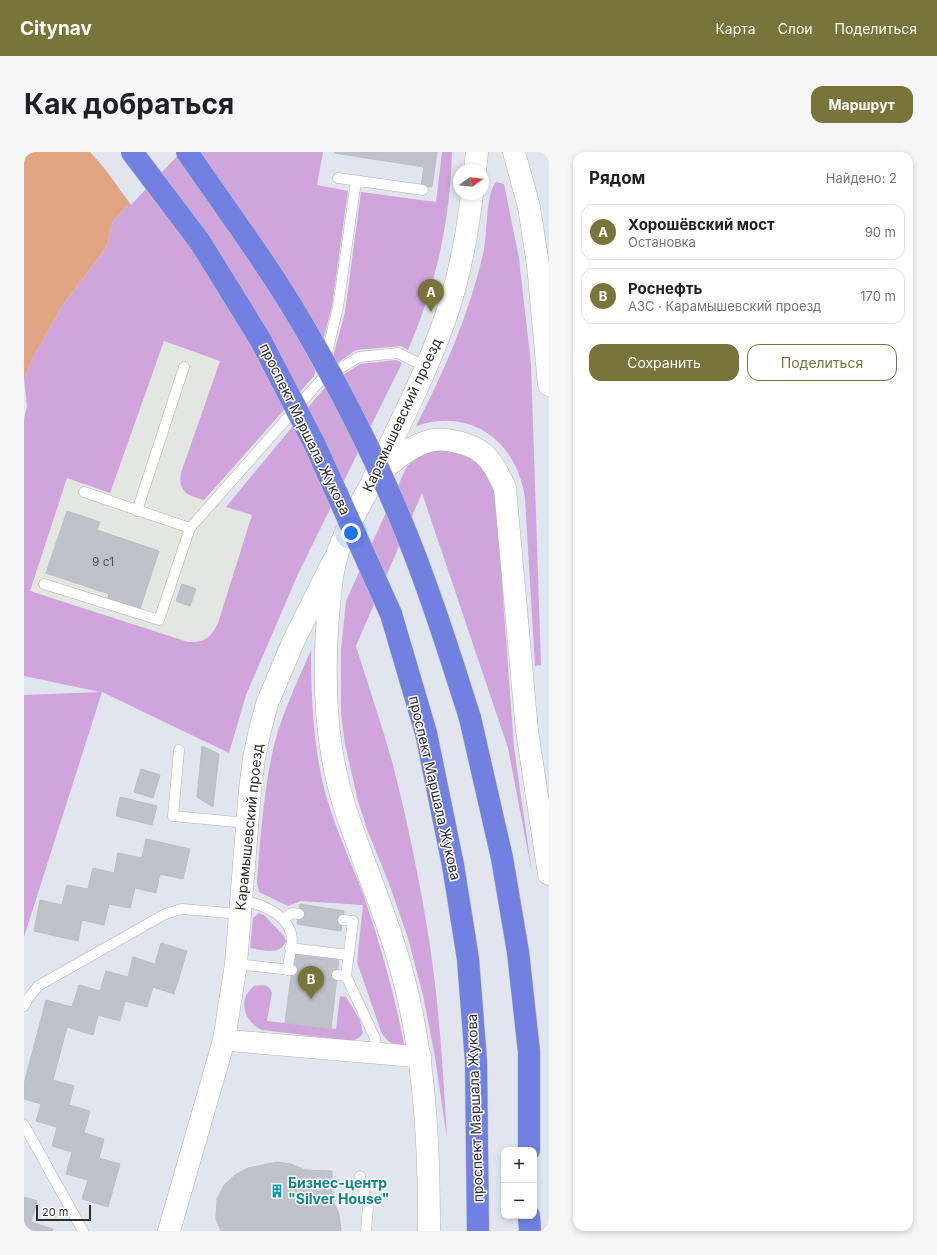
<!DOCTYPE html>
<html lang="ru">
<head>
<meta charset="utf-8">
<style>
	:root { --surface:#fff; --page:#f6f6f6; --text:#202124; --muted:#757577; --line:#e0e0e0; --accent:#79743a }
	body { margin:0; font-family:Inter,sans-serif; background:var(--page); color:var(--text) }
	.controls { position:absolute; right:12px; bottom:12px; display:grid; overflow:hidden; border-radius:8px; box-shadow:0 2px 6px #0003 }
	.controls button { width:36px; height:36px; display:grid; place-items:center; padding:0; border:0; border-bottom:1px solid var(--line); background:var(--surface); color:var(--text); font:20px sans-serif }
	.compass { position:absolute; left:429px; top:12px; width:36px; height:36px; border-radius:50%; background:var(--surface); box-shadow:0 2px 6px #0003; rotate:75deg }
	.scale { position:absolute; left:12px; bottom:10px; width:55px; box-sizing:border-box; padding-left:4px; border:2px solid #2d2d2d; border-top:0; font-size:11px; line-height:14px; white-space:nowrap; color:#2d2d2d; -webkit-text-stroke:3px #fff; paint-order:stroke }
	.you { position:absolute; left:327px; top:381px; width:14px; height:14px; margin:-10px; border:3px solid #fff; border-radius:50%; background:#1a73e8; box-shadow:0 0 0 6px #1a73e833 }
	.badge { display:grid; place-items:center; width:26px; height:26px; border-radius:50%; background:var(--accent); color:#fff; font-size:13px; font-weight:700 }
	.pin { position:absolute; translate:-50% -33px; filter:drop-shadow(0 1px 2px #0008) }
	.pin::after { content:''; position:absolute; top:21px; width:14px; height:12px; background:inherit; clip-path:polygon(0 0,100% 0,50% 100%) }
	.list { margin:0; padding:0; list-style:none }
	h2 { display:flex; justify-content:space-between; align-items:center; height:52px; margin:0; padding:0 16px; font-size:17px }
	h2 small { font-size:13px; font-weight:400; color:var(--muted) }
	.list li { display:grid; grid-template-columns:26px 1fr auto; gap:12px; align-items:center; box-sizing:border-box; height:56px; margin:0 8px 8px; padding:0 8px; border:1px solid var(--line); border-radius:12px }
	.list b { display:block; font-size:15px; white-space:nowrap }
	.list p { margin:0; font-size:13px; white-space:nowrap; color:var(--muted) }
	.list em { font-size:13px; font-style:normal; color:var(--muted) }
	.actions { display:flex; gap:8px; padding:12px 16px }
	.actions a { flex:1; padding:9px 0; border:1px solid var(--accent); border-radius:12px; text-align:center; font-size:14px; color:var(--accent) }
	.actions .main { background:var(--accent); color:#fff }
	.map { position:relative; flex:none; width:525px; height:1079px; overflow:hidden; border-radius:12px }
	header { display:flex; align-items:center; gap:24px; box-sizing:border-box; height:56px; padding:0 20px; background:var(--accent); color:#fff }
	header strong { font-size:19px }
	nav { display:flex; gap:22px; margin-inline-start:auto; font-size:14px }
	.intro { display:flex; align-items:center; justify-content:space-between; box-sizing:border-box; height:96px; padding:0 24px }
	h1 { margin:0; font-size:28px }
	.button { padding:10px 18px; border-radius:12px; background:var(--accent); color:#fff; font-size:14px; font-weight:700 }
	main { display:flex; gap:24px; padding:0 24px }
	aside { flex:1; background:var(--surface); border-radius:12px; box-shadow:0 2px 6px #0003 }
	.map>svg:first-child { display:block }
	.industrial { fill:#e4e6e1 }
	.green { fill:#cfa5dc }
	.water { fill:#e1a582 }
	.pier { fill:#e1e5ed }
	.building { fill:#c0c2c9; stroke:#bbbec8 }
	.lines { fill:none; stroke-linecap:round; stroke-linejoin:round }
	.service-casing { stroke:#b4b3ab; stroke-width:11 }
	.minor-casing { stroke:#b4b3ab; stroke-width:22 }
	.tertiary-casing { stroke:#b4b3ab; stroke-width:23 }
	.secondary-casing { stroke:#b4b3ab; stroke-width:23 }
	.primary-casing { stroke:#c4c4c4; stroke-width:23 }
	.service { stroke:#fff; stroke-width:10 }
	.minor { stroke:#fff; stroke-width:21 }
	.tertiary { stroke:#fff; stroke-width:22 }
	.secondary { stroke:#fff; stroke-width:22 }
	.primary { stroke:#7281e1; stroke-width:22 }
	.primary-bridge-casing { stroke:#c4c4c4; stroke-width:23; stroke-linecap:butt }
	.primary-bridge { stroke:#7281e1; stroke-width:22 }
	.labels { text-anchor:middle; stroke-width:3; stroke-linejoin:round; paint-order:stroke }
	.number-label { font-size:12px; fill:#525254 }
	.street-label { font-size:14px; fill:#2d2d2d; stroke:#fff }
	.culture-label { font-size:14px; font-weight:bold; fill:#0d838f; stroke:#fff; text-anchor:start }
</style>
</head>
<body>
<header>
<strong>Citynav</strong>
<nav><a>Карта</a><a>Слои</a><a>Поделиться</a></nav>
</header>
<div class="intro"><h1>Как добраться</h1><a class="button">Маршрут</a></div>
<main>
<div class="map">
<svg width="525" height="1079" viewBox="0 0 525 1079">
	<rect width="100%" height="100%" fill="#e1e5ed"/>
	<path class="industrial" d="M140 189 196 209 157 321 160 339 165 343 229 363 194 471 188 484 180 489 172 491 164 490 6 439 43 326 87 341Z"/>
	<path class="green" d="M155 0H299L293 33 324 39 308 154 290 224 180 348C164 343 154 341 157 321L196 209 140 189 86 341 43 326 6 439 164 490C180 491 187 486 194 471L228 363 202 355 302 234 336 212 372 208 378 211 274 422 222 543 205 601 78 540 0 785V543L76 540 0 524V267L3 254 0 227 8 207 40 151 82 96 89 69Z
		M418 0H428C426 71 412 132 384 198L377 194 332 198 306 216 321 160 337 40 412 50Z
		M472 30 480 32 495 106 507 213 517 513 511 514 501 346C493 290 448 255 392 274 421 218 446 160 460 98 463 83 462 40 472 30Z
		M418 295C449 306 458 305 471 337L490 596 508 721 484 596 398 341 332 494C344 533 358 573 369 613 383 668 395 725 404 781 415 849 419 917 423 986L411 905 399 843 384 786 366 734 343 677 334 649 321 592 317 562V498L322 449 383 314 400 301Z
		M287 498C287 542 289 585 298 628 307 668 325 704 339 742 356 791 370 841 380 892L377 895 364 889 358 882 333 810 339 753 277 749 264 754 235 740 233 731C236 690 239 648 247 607 254 569 272 533 287 498Z
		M235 761 240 763 260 784 262 789C257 804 238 798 226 796L229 766Z
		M230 834C238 833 245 832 248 841L243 869 312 877 316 844 322 845 336 868 339 881 335 886 329 889 238 878C220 870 213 847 230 834Z"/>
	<path class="water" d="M0 0H155L89 69 82 96 40 151 8 207 0 227Z"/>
	<path class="pier" d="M66 0H157L107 53 81 17Z"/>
	<path class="building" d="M311 0H413L408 35 397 34 400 15 310 1Z
		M43 359 76 370 73 378 135 399 115 460 83 449 85 442 22 421Z
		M158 432 172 437 166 454 152 449Z
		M178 594 195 602 189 655 173 645Z
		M117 617 136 623 129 646 110 640Z
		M96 645 133 654 128 673 92 664Z
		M122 687 166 697 159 727 136 722 132 741 111 736 106 756 85 752 80 773 58 768 54 789 10 779 16 748 38 753 43 733 64 737 69 716 90 721 94 701 118 706Z
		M276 752 320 759 317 779 273 772Z
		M137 791 163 799 150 842 129 835 123 855 101 849 96 869 74 863 69 883 43 875 29 928 50 934 45 953 66 959 60 981 80 987 75 1006 96 1012 84 1055 58 1047 64 1028 42 1022 48 1000 28 994 33 975 12 969 17 952 0 947V932L22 848 48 855 55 833 76 839 82 819 104 825 109 805 131 812Z
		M270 801 315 806 307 877 261 871Z
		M253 1010 267 1012 281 1018 308 1019V1046L315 1062 317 1079H197L192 1067 193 1047 200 1033 211 1023 224 1016Z
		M0 1045 13 1049 7 1070 29 1077 28 1079H0Z"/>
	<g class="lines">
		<g class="service-casing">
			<path id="service" d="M314 26 399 38
				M301 209 314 155 332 29
				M60 340 166 376 297 228 335 205 374 201 402 215
				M113 359 160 215
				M20 432 135 468 166 376
				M155 598 149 664 223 671
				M218 749C236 751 261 761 267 781 270 788 265 809 263 818
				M259 767 268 761 275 762
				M319 768 329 769 322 824
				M266 796 325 803
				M212 812 268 818
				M313 823 322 824 351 886 350 902
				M0 854 3 848 14 834 141 762 158 757 217 762
				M0 973 59 1079
				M336 1024 344 1055 342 1079"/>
		</g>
		<g class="minor-casing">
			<path id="minor" d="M200 888 397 905"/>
		</g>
		<g class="tertiary-casing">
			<path id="tertiary" d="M490 0 505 55 514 113 525 233
				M451 18 453 0
				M349 328C374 275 402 222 421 167 435 127 443 84 448 42
				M145 1079 200 888 212 812 226 638 230 606 236 578 243 552 269 490 309 410"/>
		</g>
		<g class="secondary-casing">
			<path id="secondary" d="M405 1079C405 1002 402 924 385 849 371 782 342 720 321 656 301 593 299 529 304 464 306 444 307 422 313 403 319 383 331 362 341 343 354 318 393 283 423 288 457 293 467 304 481 336L503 579 525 722"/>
		</g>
		<g class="primary-casing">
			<path id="primary" d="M367 462 402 581 429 713 444 807 452 909 454 1079
				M446 566 478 706 494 800 505 900V998
				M505 1064 506 1079"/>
		</g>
		<use href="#service" class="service"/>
		<use href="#minor" class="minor"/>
		<use href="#tertiary" class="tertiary"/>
		<use href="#secondary" class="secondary"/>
		<use href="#primary" class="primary"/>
		<g class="primary-bridge-casing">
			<path id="primary-bridge" d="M108 0 176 90 236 187 291 293 367 462
				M163 0C202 57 244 113 279 173 318 240 356 315 385 388 408 446 427 506 446 566"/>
		</g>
		<use href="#primary-bridge" class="primary-bridge"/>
	</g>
	<defs>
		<g id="building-bare" transform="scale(1.08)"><path d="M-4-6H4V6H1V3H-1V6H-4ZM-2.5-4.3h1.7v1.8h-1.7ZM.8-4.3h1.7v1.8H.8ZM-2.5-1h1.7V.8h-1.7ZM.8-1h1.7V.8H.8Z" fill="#0f9aa8" stroke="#fff" stroke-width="2.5" paint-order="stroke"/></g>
	</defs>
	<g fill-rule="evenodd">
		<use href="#building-bare" x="253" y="1039"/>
	</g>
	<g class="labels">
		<g class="number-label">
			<text x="79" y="414">9 с1</text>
		</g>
		<g class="street-label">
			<text transform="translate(378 263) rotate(-65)" y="5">Карамышевский проезд</text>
			<text transform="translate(281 277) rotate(64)" y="5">проспект Маршала Жукова</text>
			<text transform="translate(411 636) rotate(77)" y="5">проспект Маршала Жукова</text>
			<text transform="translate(225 675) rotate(-84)" y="5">Карамышевский проезд</text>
			<text transform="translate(451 956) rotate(-92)" y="5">проспект Маршала Жукова</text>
		</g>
		<g class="culture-label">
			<text x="264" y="1036">Бизнес-центр<tspan x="264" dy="16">"Silver House"</tspan></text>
		</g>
	</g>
</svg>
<div class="controls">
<button>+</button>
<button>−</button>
</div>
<svg class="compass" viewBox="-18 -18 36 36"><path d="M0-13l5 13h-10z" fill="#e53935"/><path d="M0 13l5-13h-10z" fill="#757577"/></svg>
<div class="scale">20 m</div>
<div class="you"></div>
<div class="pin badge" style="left:407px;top:160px">A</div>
<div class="pin badge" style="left:287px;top:847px">B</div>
</div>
<aside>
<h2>Рядом<small>Найдено: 2</small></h2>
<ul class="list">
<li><span class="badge">A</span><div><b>Хорошёвский мост</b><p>Остановка</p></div><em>90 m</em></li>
<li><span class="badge">B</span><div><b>Роснефть</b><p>АЗС · Карамышевский проезд</p></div><em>170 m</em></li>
</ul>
<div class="actions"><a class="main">Сохранить</a><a>Поделиться</a></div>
</aside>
</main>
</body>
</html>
